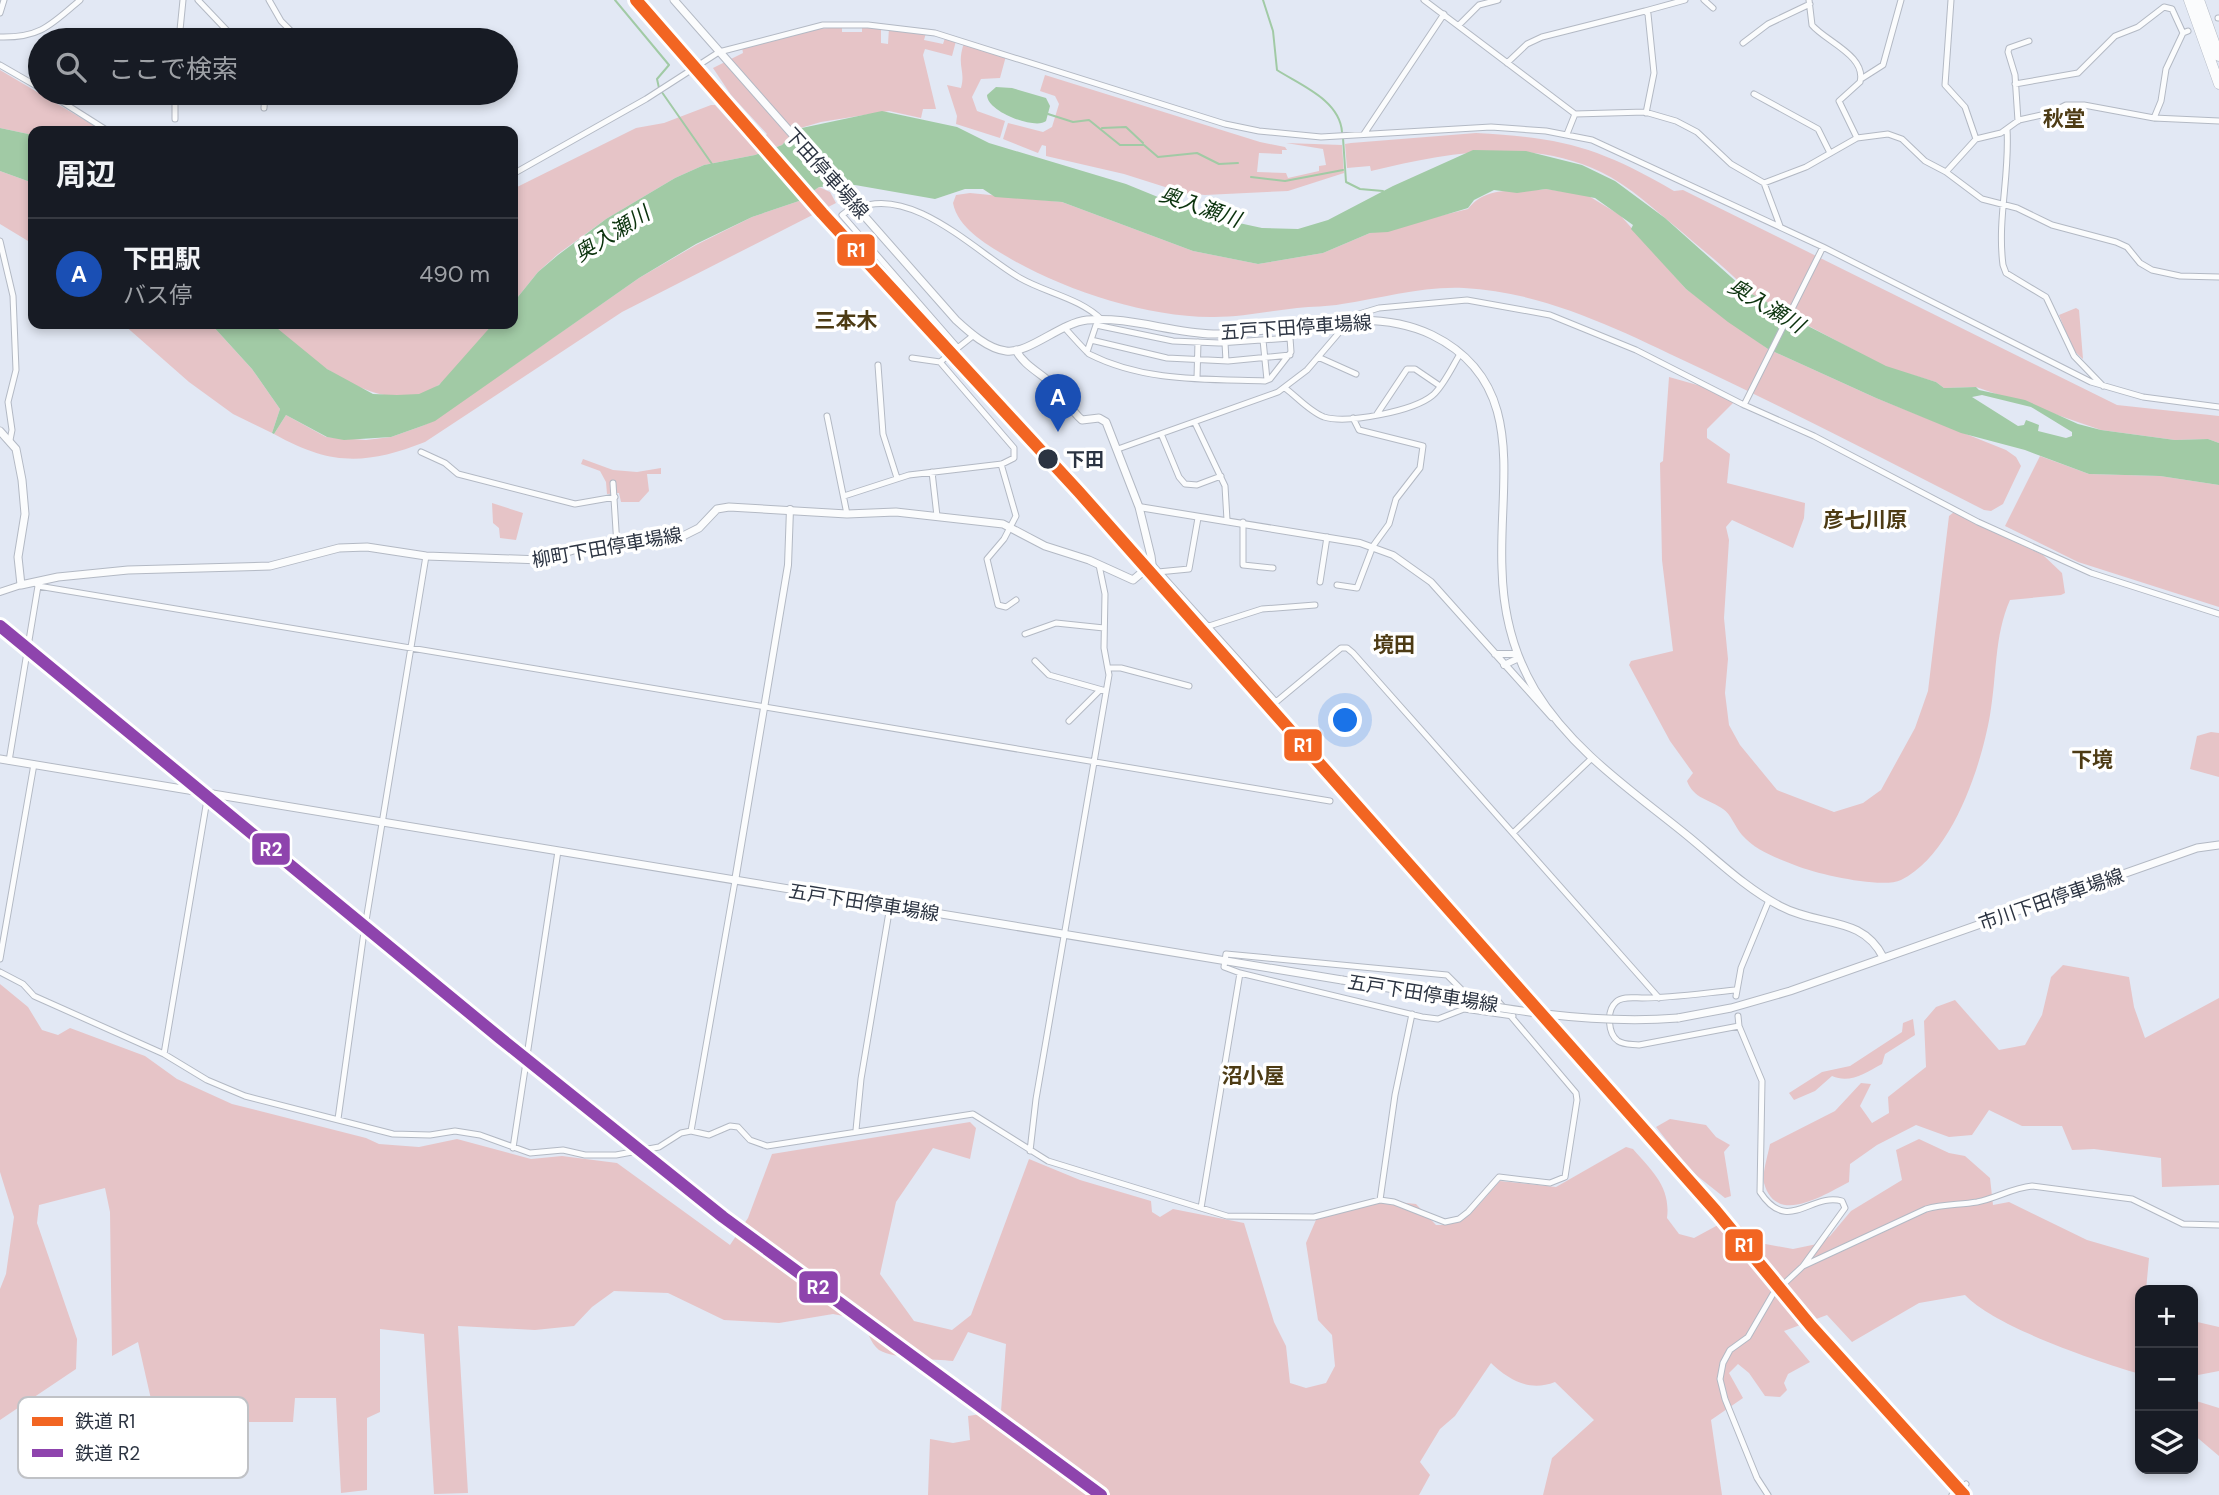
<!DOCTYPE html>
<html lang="ja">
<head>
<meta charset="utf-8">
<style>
	:root { --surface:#171b24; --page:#242831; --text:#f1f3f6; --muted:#9ea1a6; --line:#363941; --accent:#ea580c }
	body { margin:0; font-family:"DM Sans","Noto Sans JP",sans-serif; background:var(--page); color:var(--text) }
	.controls { position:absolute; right:21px; bottom:21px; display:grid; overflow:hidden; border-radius:14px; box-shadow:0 4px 10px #0003 }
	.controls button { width:63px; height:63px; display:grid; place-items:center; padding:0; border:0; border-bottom:2px solid var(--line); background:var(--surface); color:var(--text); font:35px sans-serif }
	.you { position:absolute; left:1346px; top:721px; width:24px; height:24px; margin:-18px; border:5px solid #fff; border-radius:50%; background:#1a73e8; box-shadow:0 0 0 10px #1a73e833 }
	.badge { display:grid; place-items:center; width:46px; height:46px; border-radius:50%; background:var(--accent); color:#fff; font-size:23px; font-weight:700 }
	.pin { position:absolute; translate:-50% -58px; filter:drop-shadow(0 2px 4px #0008) }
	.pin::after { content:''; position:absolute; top:37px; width:24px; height:21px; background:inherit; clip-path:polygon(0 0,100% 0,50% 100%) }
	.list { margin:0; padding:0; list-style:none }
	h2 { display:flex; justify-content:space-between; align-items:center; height:91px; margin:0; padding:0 28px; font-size:30px }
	h2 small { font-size:23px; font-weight:400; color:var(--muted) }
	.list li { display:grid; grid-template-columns:46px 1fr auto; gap:21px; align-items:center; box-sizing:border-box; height:112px; padding:0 28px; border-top:2px solid var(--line) }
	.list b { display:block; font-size:26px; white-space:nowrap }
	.list p { margin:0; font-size:23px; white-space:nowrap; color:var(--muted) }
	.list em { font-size:23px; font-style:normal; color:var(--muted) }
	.icon { flex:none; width:38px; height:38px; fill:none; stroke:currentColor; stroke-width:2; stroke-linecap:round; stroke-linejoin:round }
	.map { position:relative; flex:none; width:2219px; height:1495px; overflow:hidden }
	.search { position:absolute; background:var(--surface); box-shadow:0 4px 10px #0003; left:28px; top:28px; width:490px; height:77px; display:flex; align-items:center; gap:18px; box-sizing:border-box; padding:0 24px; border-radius:38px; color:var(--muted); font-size:26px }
	.panel { position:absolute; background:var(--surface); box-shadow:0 4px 10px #0003; left:28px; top:126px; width:490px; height:203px; border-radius:14px }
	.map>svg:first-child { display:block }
	.green { fill:#e6c4c7 }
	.water { fill:#a1caa5; fill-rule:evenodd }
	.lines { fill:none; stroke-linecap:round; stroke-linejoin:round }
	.stream { stroke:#a1caa5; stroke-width:2 }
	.minor-casing { stroke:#b3b9c4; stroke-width:7 }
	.tertiary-casing { stroke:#b3b9c4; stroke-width:8 }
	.secondary-casing { stroke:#b3b9c4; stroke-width:9 }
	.motorway-casing { stroke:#b3b9c4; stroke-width:11 }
	.minor { stroke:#fbfcfd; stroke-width:5 }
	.tertiary { stroke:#fbfcfd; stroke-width:6 }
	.secondary { stroke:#fbfcfd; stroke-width:7 }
	.motorway { stroke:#fbfcfd; stroke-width:10 }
	.secondary-bridge-casing { stroke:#b3b9c4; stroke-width:9; stroke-linecap:butt }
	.secondary-bridge { stroke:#fbfcfd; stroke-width:7 }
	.rail-1-casing { stroke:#fff; stroke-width:18 }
	.rail-2-casing { stroke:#fff; stroke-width:18 }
	.rail-1 { stroke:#f26522; stroke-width:12 }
	.rail-2 { stroke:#8e44ad; stroke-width:12 }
	.stop-dot { fill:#2c3442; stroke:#fff; stroke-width:2.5 }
	.labels { text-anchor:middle; stroke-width:7; stroke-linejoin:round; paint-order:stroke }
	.street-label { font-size:19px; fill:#2c3442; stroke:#fff }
	.stop-label { font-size:19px; font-weight:bold; fill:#2c3442; stroke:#fff; text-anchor:start }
	.neighbourhood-label { font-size:21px; font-weight:bold; fill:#4d3b14; stroke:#fff }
	.water-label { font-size:21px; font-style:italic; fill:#0b330d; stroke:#fff }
	.key { fill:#fff; stroke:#c0c2c6; stroke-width:2 }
	.key-label { font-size:19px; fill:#2c3442 }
	.line-badge { stroke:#fff; stroke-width:2.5 }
	.badge-label { font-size:19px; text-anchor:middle; font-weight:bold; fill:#fff }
</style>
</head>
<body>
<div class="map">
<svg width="2219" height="1495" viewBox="0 0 2219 1495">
	<rect width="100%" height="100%" fill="#e2e8f4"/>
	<path class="green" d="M842 27V32H862V27L881 28V43L888 44 889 28 926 33 924 40 943 44 945 38 956 41 952 56 925 49 923 55 936 109H923L921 118 889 111 821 122 797 129 782 145 755 155 704 165 675 178 606 219 558 254 538 272 513 303V189L636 128 664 123 711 105H715L753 147 767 134 731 95 713 68 743 53 742 47 816 29Z
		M964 43 1006 56 1000 78 981 79 972 97 977 111 1005 121 1000 138 956 124 957 116 947 85 961 88C966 70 956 66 964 43Z
		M0 70 103 131H33V135L0 128Z
		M1045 75 1260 142 1285 147 1287 150H1282V154L1259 153 1257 172 1286 173 1288 178 1319 171V166L1326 165 1323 149 1286 143 1342 145 1344 173 1288 191 1205 195 1184 193 1124 174 1046 156V146L1042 145 1038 153 1003 139 1008 123 1043 132 1052 127 1059 104 1055 96 1040 91Z
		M1476 133C1563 138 1598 147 1674 191L1683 190 2117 405 2219 416V443L2208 439 2175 440 2101 430 1976 387 1944 388 1936 382 1886 367 1805 324 1799 328 1763 299 1749 293C1730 270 1704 252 1682 232 1657 212 1630 186 1601 172 1527 137 1447 153 1371 171L1370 166 1347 168 1345 144 1351 143Z
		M0 171 33 183V244L0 224Z
		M819 187 830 192 836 203 622 312 425 442C366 465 331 466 274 434L286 415 326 437 366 440 391 437 422 426 435 420 639 278 696 245 752 217 799 201Z
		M1546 189 1587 195 1620 215 1686 289 1768 349 1876 398 2006 450 2016 457 2021 466 2003 504 1991 511 1984 510C1890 462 1797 414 1702 369 1628 334 1548 292 1464 288 1422 286 1383 298 1342 304 1327 307 1312 306 1297 308 1269 311 1242 317 1214 317 1150 318 1066 291 1011 259 989 246 958 229 953 203L956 195 970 193 1062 202 1193 251 1258 264 1323 253 1370 233 1468 209C1487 184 1519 193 1546 189Z
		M2076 308 2079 310 2083 359 2073 350 2059 315Z
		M123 324H211L252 369 280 409 272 433 233 414 189 382Z
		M272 324H493C477 344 460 368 440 384 387 424 309 360 272 324Z
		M1669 377 1708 388 1734 402 1707 429V438L1730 454 1727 483 1805 503 1804 518 1793 548 1732 520 1726 527 1729 540 1724 618 1728 659 1725 693 1729 725 1740 745 1777 790 1834 812 1863 803 1881 790 1915 728 1928 691 1949 516 1954 512 2043 555 2062 573 2065 593 2061 595 2010 600C1994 636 1997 676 1990 715 1981 767 1952 855 1901 880 1882 889 1817 874 1797 866 1777 858 1756 851 1742 835 1735 827 1731 814 1723 809 1709 799 1694 799 1687 781L1693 773 1670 741 1629 665 1631 661 1673 651 1662 560 1660 463 1663 461Z
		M2040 456 2089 474 2160 476 2219 485V607L2078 562 2005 526Z
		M583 459 613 470 637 472 661 468V474H647L649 491 639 502H621L619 493 607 494 606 482 600 471 581 464Z
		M492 503 523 513 516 540 500 538 499 528 493 523Z
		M2211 732 2219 733V777L2190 769 2197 736Z
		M2063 965 2129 977 2134 1007 2145 1038 2219 998V1185L2162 1187 2161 1158 2094 1149 2072 1150 2062 1126H2022L1989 1110 1972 1135 1949 1137 1916 1125 1877 1145 1850 1164 1849 1182C1825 1194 1776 1227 1764 1183 1762 1173 1768 1155 1770 1144L1835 1111 1861 1083 1871 1084 1860 1106 1872 1123 1889 1113 1888 1097 1926 1067 1924 1021 1936 1007 1955 1000 1999 1050 2025 1045 2042 1015 2051 977Z
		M0 984 28 1007 42 1030 58 1035 70 1028 145 1056 177 1079 232 1104 366 1138 379 1144 419 1147 457 1139 531 1159 562 1156 617 1163 730 1245 748 1218 772 1154 970 1122 976 1128 970 1159 933 1148 896 1202 880 1274 914 1321 952 1330 971 1315 1029 1159 1080 1180 1151 1201 1152 1212 1160 1217 1173 1209 1244 1223 1274 1322 1286 1346 1290 1383 1306 1388 1326 1383 1335 1366 1332 1335 1318 1320 1306 1243 1319 1213 1378 1200 1416 1204 1436 1225C1466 1227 1481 1201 1500 1181L1556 1187 1626 1147 1633 1149C1652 1171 1671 1187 1667 1218L1679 1234 1694 1238 1718 1225 1737 1223 1760 1243 1793 1249 1817 1244 1830 1236 1851 1211 1902 1180 1896 1150 1919 1139 1949 1153 1965 1156 1990 1178 1993 1205 2009 1202 2087 1240 2149 1258 2146 1290H2140V1374C2096 1361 1995 1327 1965 1295L1919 1303 1852 1342 1827 1315 1784 1331 1810 1362 1788 1374 1784 1383 1787 1390 1780 1397 1765 1396 1749 1373 1738 1364 1729 1373 1743 1398 1711 1420 1722 1495H1543L1552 1458 1594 1420 1555 1382C1529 1392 1509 1380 1491 1363L1455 1416 1440 1429 1420 1462 1430 1475 1419 1495H928L930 1439 953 1443 970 1440 968 1416 1001 1411 1006 1344 968 1332 953 1361C935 1359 894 1359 879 1350 870 1343 867 1330 864 1320L833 1314 779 1323 724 1320 668 1293 614 1291 592 1307 574 1326 535 1330 458 1326 468 1493 434 1494 424 1334 380 1329V1412L367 1418V1490L341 1493 336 1398H295L293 1422H238L233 1408H153L138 1342 112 1356 110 1212 105 1188 39 1205 37 1223 77 1339 76 1369 0 1420V1289L6 1274 14 1217 0 1172Z
		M1913 1019 1915 1035 1885 1054 1882 1064C1865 1073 1850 1084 1832 1076L1815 1091 1794 1100 1789 1093 1822 1072 1850 1066 1902 1032 1903 1023Z
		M1670 1119 1706 1125 1716 1137 1730 1145 1724 1152 1731 1196 1725 1198 1691 1171 1656 1127Z
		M2193 1321 2219 1327V1371L2193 1376Z
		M2193 1400 2219 1408V1456L2193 1434Z"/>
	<path class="water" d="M996 87 1012 88 1046 98 1050 106 1046 121C1036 130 987 112 987 95Z
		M882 111 957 127 989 143 1126 184 1202 215 1262 228 1298 229 1328 220 1393 186 1473 150 1526 151 1582 165 1615 181 1665 218 1749 293 1763 299 1798 328 1804 324 1886 366 1936 382 1944 388 1976 387 1979 390 2025 400 2078 424 2101 430 2175 440 2208 439 2219 443V485L2160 476 2089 474 2025 450 1961 433 1876 398 1768 349 1728 322 1686 289 1631 229 1633 225 1595 198 1546 189 1517 193 1494 190 1474 200 1468 208 1388 232 1370 233 1323 253 1258 264 1193 251 1062 202 995 197 983 189H965L935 199 855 185 819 187 799 201 752 217 696 244 639 278 435 421 422 426 391 437 344 440 327 437 286 415 274 434 272 433 280 409 252 369 211 324H272L327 369 373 394 397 395 419 394 439 385 493 324H513V303L538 272 558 255 606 219 675 178 704 165 755 155 782 145 797 129ZM1982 395 2031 407 2072 432V436L2066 438 2038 431 2039 425 2026 420 2024 425 2018 426 1972 397Z
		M0 128 33 135V183L0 171Z"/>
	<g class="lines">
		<path class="stream" d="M615 0 669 65 657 79 659 88 712 164
			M1263 0 1273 31 1277 70C1300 85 1340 100 1342 132
			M1048 114 1073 122 1089 120 1120 145H1144L1158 157 1197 153 1219 164 1238 163
			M1102 128 1126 127 1143 143
			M1343 138 1346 182 1360 189 1383 191
			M1251 177 1285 181 1343 170"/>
		<g class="minor-casing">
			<path id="minor" d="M198 0 236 40
				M269 0 281 21 300 40
				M1424 0 1575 114 1645 112 1676 121 1697 132 1731 164 1764 183 1806 167 1857 138 1888 134 1902 139 1925 161 1946 172 1982 199 2017 208 2052 225 2116 242 2127 247 2140 263 2152 270 2180 276 2219 277
				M1704 0 1713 8
				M1809 0 1812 25C1825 41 1867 56 1860 82L1839 101 1857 138
				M1951 0 1945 85 1965 107 1976 139
				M1645 11 1685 0
				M0 13 4 0
				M2218 18H2219
				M1459 25 1479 5 1498 0
				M0 37C40 38 51 25 80 0
				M179 40 183 0
				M406 40 414 32
				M1743 43 1768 24 1810 4
				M1507 63 1527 44 1542 37 1645 11 1648 14 1654 73 1646 113
				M0 65 40 88
				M1861 79 1883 65 1901 0
				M2015 84 2078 73 2115 36 2138 27 2164 7 2172 9 2183 33
				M48 93 108 131
				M175 93V119
				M1754 94 1818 129 1830 153
				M264 108 265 93
				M2154 118 2161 101 2166 69 2183 33 2188 31
				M2018 121 2015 75 2008 52 2009 48 2029 41
				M2007 129C2010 175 1997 219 2003 265L2006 273 2046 297 2074 356 2103 386
				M1364 134 1444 14
				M1567 134 1575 114
				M1946 172 1976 139 2001 133 2019 120 2050 113 2066 105H2084L2154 118 2219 121
				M513 174 646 99 719 52 823 25H868L935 33 1225 124 1259 131 1321 137 1491 127 1546 131 1592 140 1823 247 2091 382 2143 397 2219 407
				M1764 183 1780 226
				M855 205 842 215 958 348
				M858 208C912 185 977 253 1020 278 1046 293 1080 298 1102 320
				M0 241 13 296 16 370 8 402 12 430 10 440
				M1357 320 1359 314 1379 308 1467 300 1550 315 1636 350 1742 404 1814 436 1978 522 2091 573 2219 614
				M1064 327C1072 336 1080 345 1089 354 1144 382 1205 379 1265 381L1270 379 1291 352 1290 338 1219 343 1173 341 1096 325 1087 352
				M1091 340 1167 358 1228 361 1290 355
				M1263 340 1267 380
				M1225 343 1226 361
				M1318 357 1356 374
				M940 362 974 335
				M878 365 883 434 897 478
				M1197 378 1198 342
				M1285 388C1297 397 1310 412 1324 417 1348 424 1414 411 1433 395 1444 385 1452 367 1460 354
				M1744 405 1823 247
				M1377 414 1407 369H1415L1440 386
				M827 416 847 514
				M1195 423 1225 486 1227 520
				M1162 436 1179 477 1185 484 1197 485 1221 476
				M1118 449 1278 392 1307 370 1349 321
				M421 452 445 463 458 474 575 504 615 497
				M1001 464 1016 516 1004 539 987 559 998 605 1006 607 1016 600
				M932 472 937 516
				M613 483 617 546
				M844 496 909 475 1002 464 1014 458V448L940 362 912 358
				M1243 522V565L1273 568
				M1152 564 1276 702 1341 648H1347L1353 653 1659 998
				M1158 572 1189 569 1198 518
				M35 582 38 586 1330 801
				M1320 582 1327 537
				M1337 585 1357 588 1373 546 1389 524 1396 499 1420 468 1423 446 1359 430 1353 418
				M1206 627 1262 609 1315 605
				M1025 634 1056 623 1104 628
				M1035 661 1049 675 1106 691
				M1108 668H1121L1189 686
				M1069 721 1100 690
				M9 761 38 586
				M1513 833 1592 758
				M0 959 34 764
				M0 972 23 984 34 996 164 1054 207 1080 245 1096 393 1134 430 1135 455 1131 480 1135 530 1153 563 1150 585 1155H616L659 1147 681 1133 691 1131 709 1135 730 1126 738 1127 750 1140 767 1146 973 1114 1048 1161 1227 1216 1314 1217 1380 1200 1394 1202 1445 1222 1459 1219 1468 1212 1499 1177 1550 1183 1565 1177 1577 1100 1576 1093 1498 1001 1465 993 1447 975 1226 954 1224 967 1240 973 1422 1017 1438 1019 1464 1009 1513 1016
				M1735 990C1704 993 1673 998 1642 998 1634 998 1622 996 1616 1002 1606 1011 1608 1034 1618 1041 1624 1045 1632 1044 1639 1045L1739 1026
				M1736 996 1741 968 1769 900
				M1738 1016 1739 1026 1762 1081 1760 1192C1788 1235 1811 1192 1842 1201L1845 1208 1803 1266 1773 1294 1748 1337 1730 1350 1723 1363 1720 1379 1725 1399 1757 1478 1768 1495
				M164 1054 208 794
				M338 1119 363 939 426 556
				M856 1130 861 1079 890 906
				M691 1131 735 881
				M513 1148 558 851
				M1030 1151 1036 1099 1109 675 1104 648 1105 594 1099 565
				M1380 1200 1395 1095 1412 1014
				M1201 1208 1240 973
				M1803 1266 1926 1209C1943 1204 1960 1205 1977 1202 1997 1198 2012 1188 2032 1186L2132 1199 2183 1224 2219 1225
				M1952 1495 1966 1484"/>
		</g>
		<g class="tertiary-casing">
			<path id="tertiary" d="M1139 507 1360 543 1393 555 1431 582 1552 717
				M0 592 21 585
				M1495 654H1517
				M1504 665 1519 658
				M735 881 788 565 790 509"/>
		</g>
		<g class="secondary-casing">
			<path id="secondary" d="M674 0 956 320C969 332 988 349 1006 351 1029 354 1060 323 1087 320 1129 316 1171 333 1213 334 1285 335 1363 302 1432 335 1530 383 1498 483 1502 569 1503 611 1513 653 1535 690 1573 752 1634 792 1689 837 1718 861 1747 889 1780 906 1819 927 1862 915 1883 957
				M0 431 16 449 22 480 25 514 18 557 21 585 58 577 128 570 270 566 339 548 367 547 426 556 541 560 577 549 683 536 699 528 717 509 729 507 847 514 896 512 1003 524 1045 546 1089 560 1133 580 1152 564 1151 556 1139 507 1106 422 1099 418 1082 420C1070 410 1064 395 1053 385 1041 373 1024 366 1016 350
				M0 759 1342 980
				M1678 1018 1731 1008 1790 991 2197 848 2219 845"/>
		</g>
		<g class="motorway-casing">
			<path id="motorway" d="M2189 0 2219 84
				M2199 0 2219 56"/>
		</g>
		<use href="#minor" class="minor"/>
		<use href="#tertiary" class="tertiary"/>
		<use href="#secondary" class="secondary"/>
		<use href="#motorway" class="motorway"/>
		<g class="secondary-bridge-casing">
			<path id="secondary-bridge" d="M1342 980C1452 998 1565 1027 1678 1018"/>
		</g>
		<use href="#secondary-bridge" class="secondary-bridge"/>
		<g class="rail-1-casing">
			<path id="rail-1" d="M636 0 822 213 1079 492 1716 1211 1811 1326 1964 1495"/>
		</g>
		<g class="rail-2-casing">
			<path id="rail-2" d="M0 626 500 1038 723 1217 1101 1495"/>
		</g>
		<use href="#rail-1" class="rail-1"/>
		<use href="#rail-2" class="rail-2"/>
	</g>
	<circle class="stop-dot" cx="1048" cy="459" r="11"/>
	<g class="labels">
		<g class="street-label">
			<text transform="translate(827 173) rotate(48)" y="7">下田停車場線</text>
			<text transform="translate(1296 327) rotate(-4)" y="7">五戸下田停車場線</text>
			<text transform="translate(607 547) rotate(-10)" y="7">柳町下田停車場線</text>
			<text transform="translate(2051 899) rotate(-19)" y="7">市川下田停車場線</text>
			<text transform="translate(864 902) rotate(9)" y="7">五戸下田停車場線</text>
			<text transform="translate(1423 993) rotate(9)" y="7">五戸下田停車場線</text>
		</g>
		<g class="stop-label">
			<text x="1066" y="466">下田</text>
		</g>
		<g class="neighbourhood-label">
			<text x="2064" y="126">秋堂</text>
			<text x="846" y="328">三本木</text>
			<text x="1865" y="527">彦七川原</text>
			<text x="1394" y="652">境田</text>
			<text x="2092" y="767">下境</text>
			<text x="1253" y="1083">沼小屋</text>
		</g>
		<g class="water-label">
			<text transform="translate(1200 207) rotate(19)" y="7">奥入瀬川</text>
			<text transform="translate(612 234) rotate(-32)" y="7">奥入瀬川</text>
			<text transform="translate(1766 306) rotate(31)" y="7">奥入瀬川</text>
		</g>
	</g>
	<rect x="18" y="1397" width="230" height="81" rx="10" class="key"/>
	<rect x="32" y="1417" width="31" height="9" fill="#f26522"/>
	<rect x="32" y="1449" width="31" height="8" fill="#8e44ad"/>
	<g class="key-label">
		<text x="75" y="1428">鉄道 R1</text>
		<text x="75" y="1460">鉄道 R2</text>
	</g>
	<g class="line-badge">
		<rect x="836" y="233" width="40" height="34" rx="7" fill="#f26522"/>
		<rect x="1283" y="728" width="40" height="34" rx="7" fill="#f26522"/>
		<rect x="251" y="832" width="40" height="34" rx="7" fill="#8e44ad"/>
		<rect x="1724" y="1228" width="40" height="34" rx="7" fill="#f26522"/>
		<rect x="798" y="1270" width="41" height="34" rx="7" fill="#8e44ad"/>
	</g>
	<g class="badge-label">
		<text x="856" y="257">R1</text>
		<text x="1303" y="752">R1</text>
		<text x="271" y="856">R2</text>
		<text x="1744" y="1252">R1</text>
		<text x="818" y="1294">R2</text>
	</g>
</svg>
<div class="controls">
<button>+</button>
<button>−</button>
<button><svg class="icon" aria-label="layers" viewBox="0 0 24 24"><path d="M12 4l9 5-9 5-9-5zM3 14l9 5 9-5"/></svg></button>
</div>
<div class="you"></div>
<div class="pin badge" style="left:1058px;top:432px;background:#1a4fb4">A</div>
<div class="search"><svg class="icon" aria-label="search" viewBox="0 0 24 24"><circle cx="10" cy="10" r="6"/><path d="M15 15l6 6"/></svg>ここで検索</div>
<section class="panel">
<h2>周辺<small></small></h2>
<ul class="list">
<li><span class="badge" style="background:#1a4fb4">A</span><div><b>下田駅</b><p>バス停</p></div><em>490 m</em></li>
</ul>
</section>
</div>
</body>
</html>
